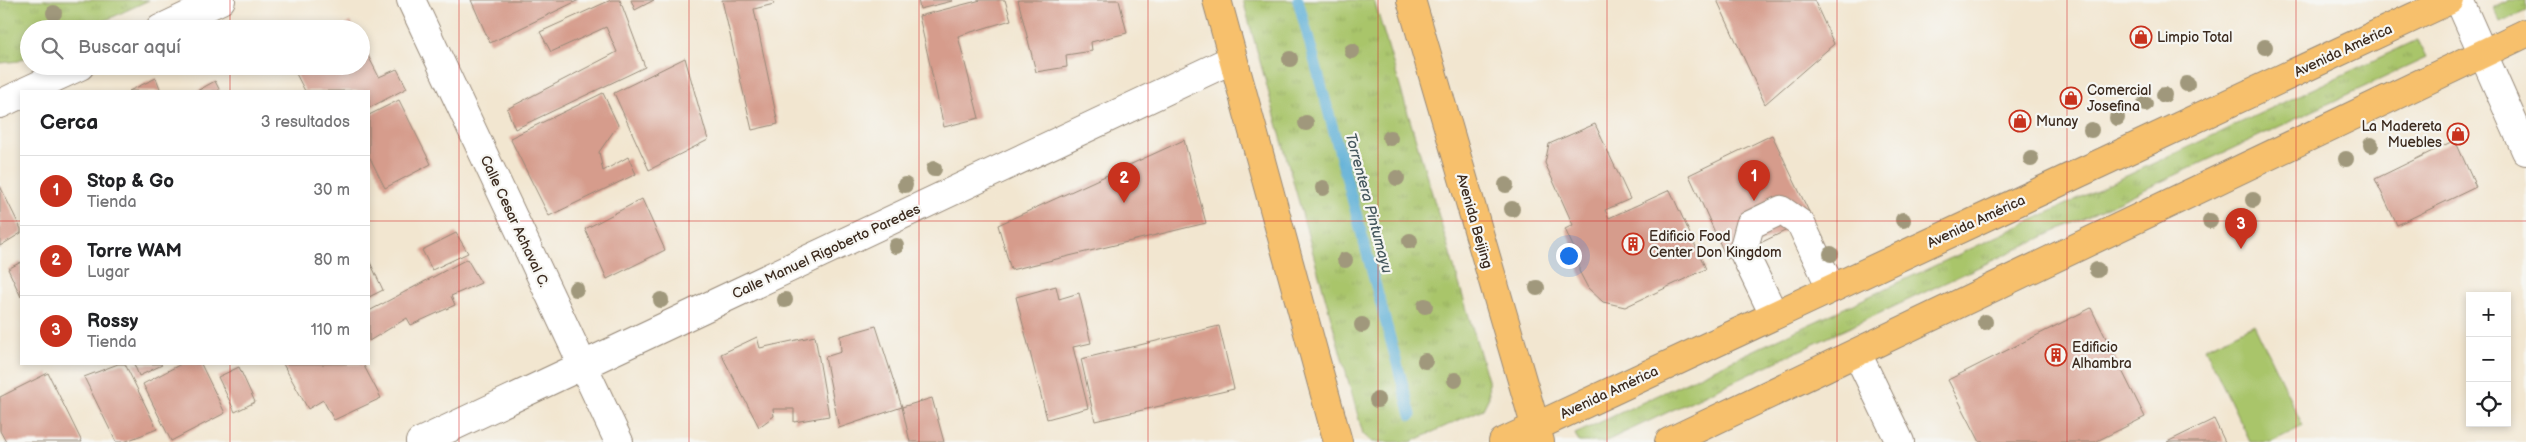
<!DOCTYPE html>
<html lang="es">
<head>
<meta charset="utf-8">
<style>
	:root { --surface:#fff; --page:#f2f2f2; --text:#202124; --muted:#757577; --line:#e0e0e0; --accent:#c8321e }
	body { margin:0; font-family:"Balsamiq Sans",sans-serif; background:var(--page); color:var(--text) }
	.controls { position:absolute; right:15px; bottom:15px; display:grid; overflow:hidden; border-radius:0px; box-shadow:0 2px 8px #0003 }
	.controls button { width:45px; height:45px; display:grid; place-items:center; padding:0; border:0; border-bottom:1px solid var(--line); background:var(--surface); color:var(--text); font:25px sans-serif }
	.you { position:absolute; left:1568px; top:255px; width:18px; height:18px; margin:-12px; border:4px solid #fff; border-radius:50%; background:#1a73e8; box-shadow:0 0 0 8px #1a73e833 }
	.badge { display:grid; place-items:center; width:32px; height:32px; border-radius:50%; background:var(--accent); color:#fff; font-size:16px; font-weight:700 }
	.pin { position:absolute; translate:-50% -41px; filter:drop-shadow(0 1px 2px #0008) }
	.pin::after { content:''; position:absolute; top:26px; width:18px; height:15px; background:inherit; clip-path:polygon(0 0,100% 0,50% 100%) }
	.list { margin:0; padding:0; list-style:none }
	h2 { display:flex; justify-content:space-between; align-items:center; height:65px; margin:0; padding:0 20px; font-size:21px }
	h2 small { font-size:16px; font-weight:400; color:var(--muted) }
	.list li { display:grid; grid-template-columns:32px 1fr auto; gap:15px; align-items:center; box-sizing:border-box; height:70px; padding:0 20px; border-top:1px solid var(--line) }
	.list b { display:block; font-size:19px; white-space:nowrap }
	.list p { margin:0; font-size:16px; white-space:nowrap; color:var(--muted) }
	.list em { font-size:16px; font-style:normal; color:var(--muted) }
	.icon { flex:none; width:28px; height:28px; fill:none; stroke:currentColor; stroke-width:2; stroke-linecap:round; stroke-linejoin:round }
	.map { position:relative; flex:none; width:2526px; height:442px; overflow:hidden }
	.search { position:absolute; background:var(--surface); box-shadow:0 2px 8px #0003; left:20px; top:20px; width:350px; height:55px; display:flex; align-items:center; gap:12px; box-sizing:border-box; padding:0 18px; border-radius:28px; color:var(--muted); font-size:19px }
	.panel { position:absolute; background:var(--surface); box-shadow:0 2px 8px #0003; left:20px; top:90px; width:350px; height:275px; border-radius:0px }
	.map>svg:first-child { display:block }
	.grass { fill:url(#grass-tufts); stroke:#727844 }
	.pitch { fill:#a9c56b; stroke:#727844 }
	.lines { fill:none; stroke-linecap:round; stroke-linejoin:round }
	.stream { stroke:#5aadd5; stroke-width:11 }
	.building { fill:#d69c8c }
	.minor-casing { stroke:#968877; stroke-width:30 }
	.major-casing { stroke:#968877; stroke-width:30 }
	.minor { stroke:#fff; stroke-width:28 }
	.major { stroke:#f7c06c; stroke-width:28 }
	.tree { fill:#a0987b }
	.grid { fill:none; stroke:#d62828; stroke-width:1; stroke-opacity:0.55 }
	.labels { text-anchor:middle; stroke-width:4.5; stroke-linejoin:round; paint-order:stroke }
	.poi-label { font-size:14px; fill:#3b2a1e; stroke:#f6f6f2; text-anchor:start }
	.street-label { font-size:14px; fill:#3b2a1e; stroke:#f6f6f2 }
	.water-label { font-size:15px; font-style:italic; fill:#46585e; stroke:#f6f6f2 }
</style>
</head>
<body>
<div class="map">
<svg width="2526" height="442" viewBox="0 0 2526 442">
	<defs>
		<pattern id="grass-tufts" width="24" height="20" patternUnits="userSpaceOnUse" patternTransform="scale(1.25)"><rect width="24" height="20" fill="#a9c56b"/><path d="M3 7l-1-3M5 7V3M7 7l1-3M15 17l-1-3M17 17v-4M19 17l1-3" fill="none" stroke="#92a95c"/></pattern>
	</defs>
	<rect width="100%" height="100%" fill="#f6f6f2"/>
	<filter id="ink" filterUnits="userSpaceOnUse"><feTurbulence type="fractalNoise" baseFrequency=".02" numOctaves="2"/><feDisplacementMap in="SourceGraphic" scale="10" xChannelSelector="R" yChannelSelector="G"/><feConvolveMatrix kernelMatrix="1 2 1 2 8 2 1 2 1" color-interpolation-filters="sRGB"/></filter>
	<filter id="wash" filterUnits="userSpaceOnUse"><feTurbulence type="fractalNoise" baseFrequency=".0096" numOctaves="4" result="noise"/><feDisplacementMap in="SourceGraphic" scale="20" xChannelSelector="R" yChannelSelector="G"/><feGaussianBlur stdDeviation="1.12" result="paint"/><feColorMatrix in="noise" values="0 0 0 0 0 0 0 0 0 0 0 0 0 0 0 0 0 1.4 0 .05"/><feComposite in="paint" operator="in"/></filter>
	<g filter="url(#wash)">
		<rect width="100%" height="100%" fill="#f2e6d0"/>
		<path class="grass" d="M0 0H149L87 29H29V56L19 61 0 63Z
			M1243 0H1374L1488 380 1489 397 1483 409 1411 442H1372L1363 434Z
			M2509 0H2526V11L2501 22 2494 7Z
			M2417 40 2426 58 1604 442H1579L1575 434Z"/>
		<path class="pitch" d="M2254 324 2303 426 2271 442H2250L2205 348Z"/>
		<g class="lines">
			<path class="stream" d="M1298 0 1411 415"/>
		</g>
		<g id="blocks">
			<path class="building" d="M471 0H579L490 43Z
				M611 0H620L645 67 515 129 507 109 617 52 606 27 551 52 540 32Z
				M631 0H654L635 10Z
				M722 0H773L774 4 754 9 778 124 752 130Z
				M918 0H952V1L920 9Z
				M981 0H1005L1011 20 958 36 979 118 944 127 919 16Z
				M1018 0H1119L1127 33 1091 42 1092 51 1066 55 1067 67 1036 72Z
				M1717 0H1814L1834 44 1765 104Z
				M351 22 355 29H336Z
				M361 42 379 77 397 69 407 88 369 108V91H305L292 66H361Z
				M685 58 708 140 649 170 614 93Z
				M156 78 161 91H129Z
				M215 81 220 91H197Z
				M603 93 618 125 599 152 603 171 628 157 636 174 549 216 510 138Z
				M399 100 431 164 385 188 369 156V115Z
				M1595 124 1630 199 1605 210 1609 218 1670 190 1706 269 1625 307 1603 302 1588 288 1579 271V259L1565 229 1573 225 1545 163 1549 144Z
				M1772 135 1812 218 1727 259 1689 175Z
				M1184 140 1206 223 1011 270 998 225Z
				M2455 140 2476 187 2397 225 2375 179Z
				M0 186 21 229V233L0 246Z
				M642 199 665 250 607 279 585 229Z
				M456 233 468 253 432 270 422 250Z
				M467 259 481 283 451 296 455 305 411 325 407 318 369 341V311Z
				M369 260 383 290 369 297Z
				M21 262V297L8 269Z
				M1056 286 1059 299 1079 293 1091 343 1073 347 1088 408 1047 419 1016 297Z
				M2091 308 2145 417 2095 442H1980L1948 380Z
				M876 326 902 407 839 428 825 357 841 352 840 336Z
				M1219 326 1234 389 1095 421 1081 359Z
				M815 336 829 416 794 422V409H773L774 416 759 427 721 354 757 337 760 348Z
				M118 364H125L157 429 124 442H116L84 377Z
				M134 364H161L162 365 139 376Z
				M181 364H201L225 413 171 441 143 384Z
				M283 364H363L381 398 334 420 323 400 308 409Z
				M239 367 255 402 235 412 218 377Z
				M48 373 82 442H6L0 431V397Z
				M932 398 944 442H910L902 407Z
				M2214 419 2225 442H2167Z"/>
		</g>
	</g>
	<g filter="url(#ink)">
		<use href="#blocks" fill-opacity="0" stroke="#968877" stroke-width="1"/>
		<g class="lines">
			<g class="minor-casing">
				<path id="minor" d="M411 0 619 442
					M2459 0 2526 151
					M160 29 221 0
					M26 91 80 66
					M0 104 21 94
					M1774 315 1743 251 1750 225 1781 210 1801 224 1831 288
					M1857 353 1900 442
					M420 442 1233 59"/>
			</g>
			<g class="major-casing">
				<path id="major" d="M1217 0 1338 442
					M1411 0 1540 442
					M1503 442 2450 0
					M1669 442 2526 33"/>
			</g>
			<use href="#minor" class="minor"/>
			<use href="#major" class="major"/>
		</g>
		<g class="tree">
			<circle cx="54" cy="13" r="8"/>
			<circle cx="2265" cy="47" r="8"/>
			<circle cx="1352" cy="51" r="8"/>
			<circle cx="1290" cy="59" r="8"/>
			<circle cx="2187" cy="84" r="8"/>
			<circle cx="2164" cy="95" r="8"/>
			<circle cx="2145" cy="104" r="8"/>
			<circle cx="2117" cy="118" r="8"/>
			<circle cx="1306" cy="123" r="8"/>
			<circle cx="2091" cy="130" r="8"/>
			<circle cx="1390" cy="138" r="8"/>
			<circle cx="2371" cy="145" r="8"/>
			<circle cx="2031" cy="159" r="8"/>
			<circle cx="2346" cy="159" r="8"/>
			<circle cx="934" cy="169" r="8"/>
			<circle cx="1397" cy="178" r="8"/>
			<circle cx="905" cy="185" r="8"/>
			<circle cx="1506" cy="185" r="8"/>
			<circle cx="1323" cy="188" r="8"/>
			<circle cx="2253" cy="200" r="8"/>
			<circle cx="1512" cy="209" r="8"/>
			<circle cx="1903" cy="220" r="8"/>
			<circle cx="2210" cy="221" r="8"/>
			<circle cx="1410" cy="241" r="8"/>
			<circle cx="896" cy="246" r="8"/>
			<circle cx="1831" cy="254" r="8"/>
			<circle cx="1345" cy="260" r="8"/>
			<circle cx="2097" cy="270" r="8"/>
			<circle cx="1537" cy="288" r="8"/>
			<circle cx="576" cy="289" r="8"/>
			<circle cx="661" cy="300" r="8"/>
			<circle cx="785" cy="300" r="8"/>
			<circle cx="1425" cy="306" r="8"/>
			<circle cx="1985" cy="322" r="8"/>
			<circle cx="1362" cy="325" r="8"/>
			<circle cx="1425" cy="361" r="8"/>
			<circle cx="1455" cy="380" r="8"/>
			<circle cx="1377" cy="400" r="8"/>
		</g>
	</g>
	<path class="grid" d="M230 0V29M459 0V442M689 0V442M919 0V442M1148 0V442M1378 0V442M1607 0V442M1837 0V442M2067 0V442M2296 0V442M230 66V91M0 221H21M369 221H2526M230 364V442"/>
	<defs>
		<g id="shop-ring" transform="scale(1.125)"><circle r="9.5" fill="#f6f6f2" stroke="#c8321e" stroke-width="1.5"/><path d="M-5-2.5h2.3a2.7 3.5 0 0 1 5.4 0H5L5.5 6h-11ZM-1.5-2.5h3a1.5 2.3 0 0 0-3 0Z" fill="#c8321e"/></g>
		<g id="building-ring" transform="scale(1.125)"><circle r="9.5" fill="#f6f6f2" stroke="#c8321e" stroke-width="1.5"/><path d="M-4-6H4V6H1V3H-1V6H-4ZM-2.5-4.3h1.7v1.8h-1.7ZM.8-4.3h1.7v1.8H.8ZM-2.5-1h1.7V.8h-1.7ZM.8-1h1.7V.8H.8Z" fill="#c8321e"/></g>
	</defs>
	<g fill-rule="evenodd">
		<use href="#shop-ring" x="2141" y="37"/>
		<use href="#shop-ring" x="2071" y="98"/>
		<use href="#shop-ring" x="2020" y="121"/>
		<use href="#shop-ring" x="2458" y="134"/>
		<use href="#building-ring" x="1633" y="244"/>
		<use href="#building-ring" x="2056" y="355"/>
	</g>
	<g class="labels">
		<g class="poi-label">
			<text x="2157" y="42">Limpio Total</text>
			<text x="2087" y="95">Comercial<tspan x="2087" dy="16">Josefina</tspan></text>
			<text x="2036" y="126">Munay</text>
			<text x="2442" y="131" text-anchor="end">La Madereta<tspan x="2442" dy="16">Muebles</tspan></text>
			<text x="1649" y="241">Edificio Food<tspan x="1649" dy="16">Center Don Kingdom</tspan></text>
			<text x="2072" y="352">Edificio<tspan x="2072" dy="16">Alhambra</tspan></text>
		</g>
		<g class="street-label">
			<text transform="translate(2343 50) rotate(-25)" y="5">Avenida América</text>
			<text transform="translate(515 221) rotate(65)" y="5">Calle Cesar Achaval C.</text>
			<text transform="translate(1475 221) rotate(74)" y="5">Avenida Beijing</text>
			<text transform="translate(1976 221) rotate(-25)" y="5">Avenida América</text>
			<text transform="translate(826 251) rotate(-25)" y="5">Calle Manuel Rigoberto Paredes</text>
			<text transform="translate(1609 392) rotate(-25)" y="5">Avenida América</text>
		</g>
		<g class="water-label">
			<text transform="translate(1369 203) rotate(75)" y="5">Torrentera Pintumayu</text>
		</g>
	</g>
</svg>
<div class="controls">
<button>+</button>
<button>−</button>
<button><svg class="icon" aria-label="locate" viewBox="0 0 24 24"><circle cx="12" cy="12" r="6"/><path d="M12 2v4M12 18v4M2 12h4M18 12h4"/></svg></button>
</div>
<div class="you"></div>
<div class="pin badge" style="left:1754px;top:201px">1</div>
<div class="pin badge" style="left:1124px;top:203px">2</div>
<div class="pin badge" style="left:2241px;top:249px">3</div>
<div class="search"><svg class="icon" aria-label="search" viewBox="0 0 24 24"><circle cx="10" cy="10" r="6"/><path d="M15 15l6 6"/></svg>Buscar aquí</div>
<section class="panel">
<h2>Cerca<small>3 resultados</small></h2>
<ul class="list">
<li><span class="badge">1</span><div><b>Stop &amp; Go</b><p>Tienda</p></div><em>30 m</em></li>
<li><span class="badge">2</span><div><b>Torre WAM</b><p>Lugar</p></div><em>80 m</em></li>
<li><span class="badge">3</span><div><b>Rossy</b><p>Tienda</p></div><em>110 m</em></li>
</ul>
</section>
</div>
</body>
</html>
